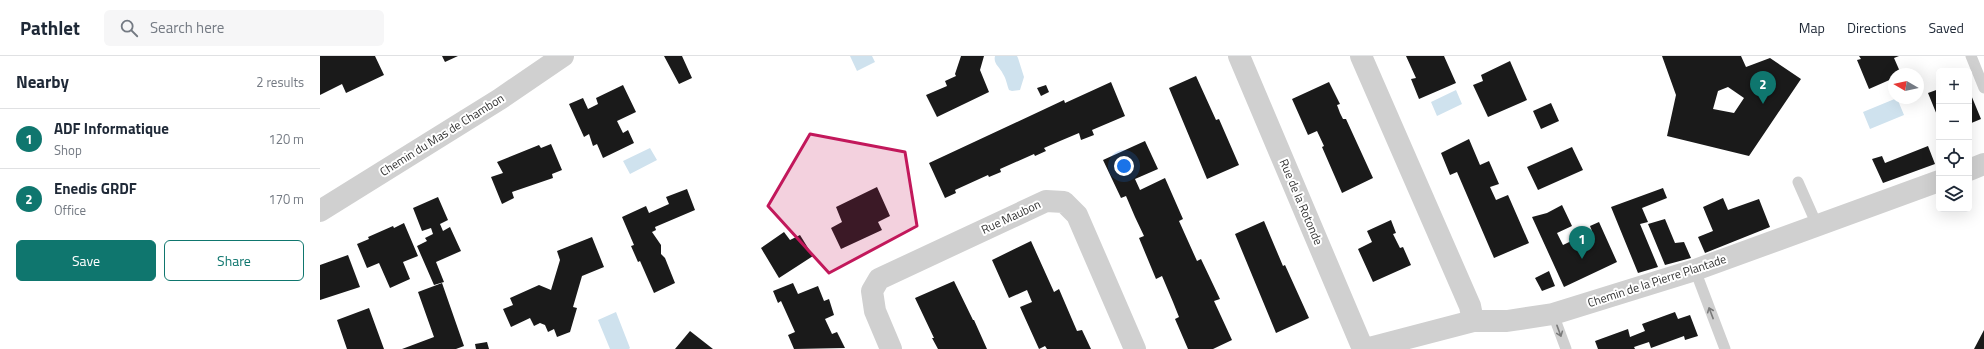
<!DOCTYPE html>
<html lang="en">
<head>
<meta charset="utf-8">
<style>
	:root { --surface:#fff; --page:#f6f6f7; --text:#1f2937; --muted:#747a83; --line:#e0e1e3; --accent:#0f766e }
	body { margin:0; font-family:"Titillium Web",sans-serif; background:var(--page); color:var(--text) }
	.controls { position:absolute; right:12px; top:12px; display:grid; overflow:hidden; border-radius:6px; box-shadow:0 4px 16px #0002 }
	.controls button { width:36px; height:36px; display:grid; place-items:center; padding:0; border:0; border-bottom:1px solid var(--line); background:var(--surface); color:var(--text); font:20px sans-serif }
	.compass { position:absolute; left:1568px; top:12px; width:36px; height:36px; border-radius:50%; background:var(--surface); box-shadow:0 4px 16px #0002; rotate:279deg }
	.you { position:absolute; left:804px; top:110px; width:14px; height:14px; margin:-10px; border:3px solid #fff; border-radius:50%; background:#1a73e8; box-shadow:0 0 0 6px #1a73e833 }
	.badge { display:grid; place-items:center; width:26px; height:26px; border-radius:50%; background:var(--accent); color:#fff; font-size:13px; font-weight:700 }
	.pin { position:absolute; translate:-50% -33px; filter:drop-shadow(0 1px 2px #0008) }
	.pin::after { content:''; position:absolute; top:21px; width:14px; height:12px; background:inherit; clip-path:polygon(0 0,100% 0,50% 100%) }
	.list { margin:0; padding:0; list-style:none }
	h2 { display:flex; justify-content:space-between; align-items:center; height:52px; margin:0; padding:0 16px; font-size:17px }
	h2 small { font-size:13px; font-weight:400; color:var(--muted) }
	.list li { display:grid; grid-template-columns:26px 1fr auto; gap:12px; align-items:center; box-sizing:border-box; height:60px; padding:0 16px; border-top:1px solid var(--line) }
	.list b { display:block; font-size:15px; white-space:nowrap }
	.list p { margin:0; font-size:13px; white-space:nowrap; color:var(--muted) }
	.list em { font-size:13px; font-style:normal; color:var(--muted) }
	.actions { display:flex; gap:8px; padding:12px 16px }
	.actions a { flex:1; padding:9px 0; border:1px solid var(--accent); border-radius:6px; text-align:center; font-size:14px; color:var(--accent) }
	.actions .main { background:var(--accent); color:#fff }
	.icon { flex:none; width:22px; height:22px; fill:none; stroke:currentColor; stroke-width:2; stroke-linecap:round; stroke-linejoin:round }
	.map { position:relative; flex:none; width:1664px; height:293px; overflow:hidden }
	header { display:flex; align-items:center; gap:24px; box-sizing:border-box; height:56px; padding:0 20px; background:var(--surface); border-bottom:1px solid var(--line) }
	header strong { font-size:19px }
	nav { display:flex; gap:22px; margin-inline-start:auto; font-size:14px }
	.search { width:280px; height:36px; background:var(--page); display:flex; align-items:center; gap:10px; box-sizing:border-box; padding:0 14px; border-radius:6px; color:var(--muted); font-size:15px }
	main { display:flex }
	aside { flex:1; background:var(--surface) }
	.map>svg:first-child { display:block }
	.water { fill:#cfe2ee }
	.building { fill:#1a1a1a; fill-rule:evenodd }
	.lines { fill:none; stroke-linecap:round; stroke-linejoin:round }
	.lane { stroke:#d0d0d0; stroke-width:11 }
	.street { stroke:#d0d0d0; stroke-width:22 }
	.oneway { stroke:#7a7a7a }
	.marked { fill:#c2185b; fill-opacity:0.2; stroke:#c2185b; stroke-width:3; stroke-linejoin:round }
	.labels { text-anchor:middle; stroke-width:4; stroke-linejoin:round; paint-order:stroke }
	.street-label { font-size:12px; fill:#333; stroke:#fff }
</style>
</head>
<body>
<header>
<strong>Pathlet</strong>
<div class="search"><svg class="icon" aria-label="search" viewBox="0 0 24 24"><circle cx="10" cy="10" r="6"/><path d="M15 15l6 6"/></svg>Search here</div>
<nav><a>Map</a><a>Directions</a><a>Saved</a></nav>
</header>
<main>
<aside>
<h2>Nearby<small>2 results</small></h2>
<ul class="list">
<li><span class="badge">1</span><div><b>ADF Informatique</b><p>Shop</p></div><em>120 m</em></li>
<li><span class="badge">2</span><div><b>Enedis GRDF</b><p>Office</p></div><em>170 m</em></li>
</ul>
<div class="actions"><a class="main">Save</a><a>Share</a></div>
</aside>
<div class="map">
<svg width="1664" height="293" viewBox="0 0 1664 293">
	<rect width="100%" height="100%" fill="#fff"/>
	<path class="water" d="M530 0H552L555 6 537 15Z
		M675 0H697L698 2 704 21 700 34 692 35 689 34C687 29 686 22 683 18 680 11 673 8 675 0Z
		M1136 34 1142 48 1117 60 1111 46Z
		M1577 42 1584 59 1550 73 1543 56Z
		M330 92 337 104 310 118 303 105Z
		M296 256 310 292 309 293H290L278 264Z"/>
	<path class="building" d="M0 0H55L64 19 26 37 22 28 0 39Z
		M122 0H138L125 6Z
		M344 0H362L372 22 359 28Z
		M641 0H664L660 14 669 36 617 61 606 39 627 30 625 25 636 20 635 18Z
		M1086 0H1124L1136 27 1099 43 1091 23 1096 22Z
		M1342 0H1421L1426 11 1450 2 1481 23 1429 100 1347 80 1356 39ZM1408 31 1424 42 1414 57 1393 53 1398 35Z
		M1539 0H1579L1574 2 1581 18H1574V22L1549 33 1537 4 1541 3Z
		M1190 5 1207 44 1168 61 1153 29 1163 25 1161 19Z
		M876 20 896 64 899 63 919 109 887 123 849 32Z
		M791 26 805 60 772 74 774 79 761 84 759 77 740 85 724 92 726 95 715 100 714 98 680 113 681 116 669 121 668 119 635 134 636 137 625 142 609 107 744 44 745 47Z
		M1009 26 1020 48 1017 49 1020 57 1023 63H1026L1053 122 1022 137 1002 91 1004 90 997 75 988 79 972 43Z
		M303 29 316 56 297 65 303 77 308 74 314 87 283 102 277 88 273 90 269 78 264 81 249 48 263 42 268 53 278 48 276 42Z
		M726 29 729 36 721 40 717 32Z
		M1619 33V64L1608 37Z
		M1649 34 1661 63 1649 68Z
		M1231 47 1239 65 1221 73 1213 55Z
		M1149 83 1160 109 1169 105 1179 128 1170 131 1176 144 1188 139 1209 187 1174 202 1137 116 1130 119 1121 97Z
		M825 85 838 113 815 123 820 134 845 122 863 163 859 165 877 205 881 203 900 243 894 245 912 284 893 293H868L855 263 859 261 853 246 842 220 836 223 819 182 824 180 815 161 806 140 801 142 783 104Z
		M231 88 242 114 232 118 233 122 192 136 194 142 182 148 171 121 183 117 177 106 219 89 221 92Z
		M1608 90 1615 108 1563 127 1552 103 1562 100 1565 107Z
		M1252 91 1263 114 1218 134 1207 111Z
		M557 131 570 160 558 166 562 174 521 193 511 172 522 166 516 151Z
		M1343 132 1347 142 1322 152 1328 166 1320 168 1338 211 1318 217 1291 151Z
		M367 133 375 154 335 171 336 174 332 176 341 189V198L345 202 355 227 334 237 320 205 318 206 311 190 314 189 302 161 326 150 329 157 349 148 346 141Z
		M118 141 128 164 120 168 123 175 130 171 141 195 116 206 124 226 114 229 97 190 107 185 105 182 113 178 111 172 102 175 93 152Z
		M1403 142 1408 154 1439 143 1450 171 1385 197 1378 181 1393 175 1383 151Z
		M1242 149 1252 170 1237 177 1243 189 1272 175 1270 170 1279 166 1297 206 1244 231 1212 161 1227 157Z
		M1345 163 1355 187 1364 186 1371 202 1345 209 1328 168Z
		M1071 164 1076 177 1073 178 1080 192 1083 191 1091 209 1053 226 1038 193 1052 186 1047 175Z
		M944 165 963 210 965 209 989 262 956 277 915 178Z
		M84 167 98 200 83 206 90 223 70 232 59 207 47 212 37 188 49 183 48 181 73 170 74 172Z
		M464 176 470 184 480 179 493 200 459 222 441 192Z
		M272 181 284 211 262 220 253 251 257 252 250 276 237 281 234 273 228 276 225 269 220 267 214 270 210 262 191 271 183 253 193 249 190 242 219 229 231 234 240 204 237 195Z
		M711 185 734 236 739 233 757 275 762 274 771 293H727L725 290 719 293 700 251 712 246 707 234 689 242 672 204Z
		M28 199 40 231 0 244V209Z
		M1229 215 1235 230 1222 235 1215 222Z
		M634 225 653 264H654L667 293H618L612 282H614L595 242Z
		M122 227 144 290 136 293H82L114 281 98 236Z
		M473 227 478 238 498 230 504 245 509 243 514 259 505 263 512 278 517 276 525 292 474 293 468 279 475 276 461 245 458 247 453 235Z
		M49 252 64 293H27L17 264Z
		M1355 256 1358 263 1370 259 1378 280 1365 284 1364 280 1331 292 1329 286 1314 291 1315 293H1278L1275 285 1308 273 1310 281 1325 275 1322 268Z
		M1664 274V293H1654Z
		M370 275 393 293H355Z
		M167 286 169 293H156L155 288Z"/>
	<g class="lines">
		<path class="lane" d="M1651 0 1664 32
			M1478 126 1497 169
			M1375 214 1405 293
			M1233 258 1246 293"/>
		<path class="street" d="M919 0 1043 293
			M1041 0 1150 250 1153 265
			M1649 114 1664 108
			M0 155 180 43 243 0
			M571 293 555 255 552 235 559 223 726 145 744 146 757 159 815 293
			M1046 293 1153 265H1187L1233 258 1375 214 1619 125"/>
	</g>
	<defs><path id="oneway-shaft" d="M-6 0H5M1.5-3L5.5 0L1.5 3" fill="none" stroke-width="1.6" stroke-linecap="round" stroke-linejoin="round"/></defs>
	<g class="oneway">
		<use href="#oneway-shaft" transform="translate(1391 257) rotate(-111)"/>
		<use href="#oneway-shaft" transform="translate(1239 275) rotate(70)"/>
	</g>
	<path class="marked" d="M490 78 585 96 597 170 509 217 448 150Z"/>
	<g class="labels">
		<g class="street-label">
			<text transform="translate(122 79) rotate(-32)" y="4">Chemin du Mas de Chambon</text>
			<text transform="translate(981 146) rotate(67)" y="4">Rue de la Rotonde</text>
			<text transform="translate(691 161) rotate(-25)" y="4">Rue Maubon</text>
			<text transform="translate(1337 225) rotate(-18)" y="4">Chemin de la Pierre Plantade</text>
		</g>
	</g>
</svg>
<div class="controls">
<button>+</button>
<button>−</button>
<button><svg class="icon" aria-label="locate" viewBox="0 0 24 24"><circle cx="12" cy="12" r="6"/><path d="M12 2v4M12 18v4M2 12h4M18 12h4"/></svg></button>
<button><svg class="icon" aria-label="layers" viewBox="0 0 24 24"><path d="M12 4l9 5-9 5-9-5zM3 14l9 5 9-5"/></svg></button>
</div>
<svg class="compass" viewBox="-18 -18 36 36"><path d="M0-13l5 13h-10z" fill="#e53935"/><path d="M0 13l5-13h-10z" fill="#747a83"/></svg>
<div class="you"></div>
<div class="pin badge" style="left:1262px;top:203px">1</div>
<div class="pin badge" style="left:1443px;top:48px">2</div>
</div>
</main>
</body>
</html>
